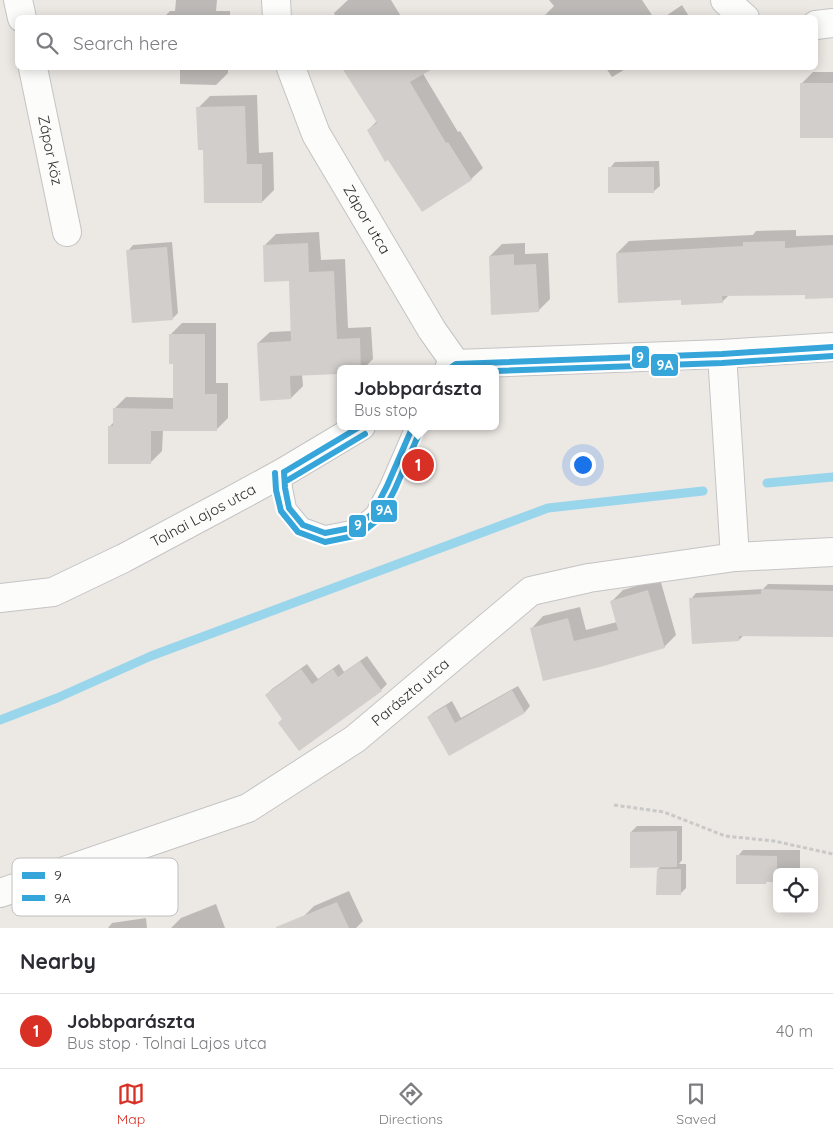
<!DOCTYPE html>
<html lang="en">
<head>
<meta charset="utf-8">
<style>
	:root { --surface:#fff; --page:#f2f2f3; --text:#2b2b33; --muted:#7c7c81; --line:#e1e1e2; --accent:#d93025 }
	body { margin:0; font-family:Quicksand,sans-serif; background:var(--page); color:var(--text) }
	.controls { position:absolute; right:15px; bottom:15px; display:grid; overflow:hidden; border-radius:8px; box-shadow:0 2px 12px #0003 }
	.controls button { width:45px; height:45px; display:grid; place-items:center; padding:0; border:0; border-bottom:1px solid var(--line); background:var(--surface); color:var(--text); font:25px sans-serif }
	.you { position:absolute; left:582px; top:464px; width:18px; height:18px; margin:-12px; border:4px solid #fff; border-radius:50%; background:#1a73e8; box-shadow:0 0 0 8px #1a73e833 }
	.badge { display:grid; place-items:center; width:32px; height:32px; border-radius:50%; background:var(--accent); color:#fff; font-size:16px; font-weight:700 }
	.pin { position:absolute; translate:-50% -50%; border:2px solid #fff; box-shadow:0 1px 5px #0006 }
	.popup { position:absolute; left:337px; top:365px; width:162px; height:65px; box-sizing:border-box; display:grid; place-content:center; border-radius:8px; background:var(--surface); filter:drop-shadow(0 1px 4px #0005); font-size:16px; white-space:nowrap; color:var(--muted) }
	.popup b { font-size:19px; color:var(--text) }
	.popup::after { content:''; position:absolute; left:50%; top:100%; margin-left:-10px; border:10px solid transparent; border-top-color:var(--surface) }
	.list { margin:0; padding:0; list-style:none }
	h2 { display:flex; justify-content:space-between; align-items:center; height:65px; margin:0; padding:0 20px; font-size:21px }
	h2 small { font-size:16px; font-weight:400; color:var(--muted) }
	.list li { display:grid; grid-template-columns:32px 1fr auto; gap:15px; align-items:center; box-sizing:border-box; height:75px; padding:0 20px; border-top:1px solid var(--line) }
	.list b { display:block; font-size:19px; white-space:nowrap }
	.list p { margin:0; font-size:16px; white-space:nowrap; color:var(--muted) }
	.list em { font-size:16px; font-style:normal; color:var(--muted) }
	.icon { flex:none; width:28px; height:28px; fill:none; stroke:currentColor; stroke-width:2; stroke-linecap:round; stroke-linejoin:round }
	.map { position:relative; flex:none; width:833px; height:928px; overflow:hidden }
	.search { position:absolute; background:var(--surface); box-shadow:0 2px 12px #0003; left:15px; right:15px; top:15px; height:55px; display:flex; align-items:center; gap:12px; box-sizing:border-box; padding:0 18px; border-radius:8px; color:var(--muted); font-size:19px }
	.sheet { height:140px; background:var(--surface) }
	nav { display:flex; justify-content:space-around; align-items:center; box-sizing:border-box; height:70px; border-top:1px solid var(--line); background:var(--surface); font-size:14px; color:var(--muted) }
	nav a { display:grid; justify-items:center; gap:2px }
	nav .on { color:var(--accent) }
	.map>svg:first-child { display:block }
	.shadow { fill:#0003 }
	.lines { fill:none; stroke-linecap:round; stroke-linejoin:round }
	.stream { stroke:#99d6ec; stroke-width:9 }
	.building { fill:#d1cecb }
	.service-casing { stroke:#c5c4c5; stroke-width:16 }
	.minor-casing { stroke:#c5c4c5; stroke-width:30 }
	.path { stroke:#c9c9c8; stroke-width:3; stroke-dasharray:4 2.5; stroke-linecap:butt }
	.service { stroke:#fcfcfb; stroke-width:14 }
	.minor { stroke:#fcfcfb; stroke-width:28 }
	.bus-1-casing { stroke:#fff; stroke-width:10 }
	.bus-2-casing { stroke:#fff; stroke-width:10 }
	.bus-1 { stroke:#35a5da; stroke-width:6 }
	.bus-2 { stroke:#35a5da; stroke-width:6 }
	.labels { text-anchor:middle; stroke-width:5; stroke-linejoin:round; paint-order:stroke }
	.street-label { font-size:15px; fill:#2e2e2e; stroke:#fff }
	.key { fill:#fff; stroke:#c0c0c0; stroke-width:1 }
	.key-label { font-size:14px; fill:#2e2e2e }
	.line-badge { stroke:#fff; stroke-width:2 }
	.badge-label { font-size:14px; text-anchor:middle; font-weight:bold; fill:#fff }
</style>
</head>
<body>
<div class="map">
<svg width="833" height="928" viewBox="0 0 833 928">
	<rect width="100%" height="100%" fill="#ece8e4"/>
	<path class="shadow" d="M176 0H217L216 11H230V18H163L170 11H175Z
		M348 0H391L402 18H336L334 13Z
		M549 0H642L654 18H547L545 15 554 6Z
		M682 5 690 18H663Z
		M180 68H228V73L216 85 180 84Z
		M356 68H426L422 72 458 132 460 131 483 168 471 179 368 130 377 121 348 75Z
		M606 68H627L612 77Z
		M813 72H833V138L801 84Z
		M257 95 259 153 273 152 274 190 262 202 204 148 198 108 210 96Z
		M659 161 660 186 654 191 610 168 615 162Z
		M796 230V236L833 235V297L806 293 729 295 722 302 682 299 617 253 629 241 753 235 756 231Z
		M319 232 321 260 345 259 348 328 371 327 373 359 363 369H340V372L302 374 303 386 291 398 258 343 270 332 292 331 290 280 264 246 276 234Z
		M172 242 178 313 172 319 128 251 133 245Z
		M525 243V254L548 253 550 299 538 311 490 256 502 244Z
		M182 323H216V383H228V418L216 430H163L162 451 150 463 109 427 114 422V409L126 397 174 398V362L170 335Z
		M660 579 676 635 664 647 600 666 532 628 543 616 580 607 586 630 617 622 611 602 623 590Z
		M768 584 833 585V636L744 635 739 640 691 599 696 593 763 589Z
		M367 656 387 684 381 690 299 750 284 719 266 695 272 689 307 664 318 679 339 664 344 672Z
		M518 686 530 706 525 712 450 754 428 717 434 712 452 701 461 718Z
		M637 826H682V860L679 864H686V888L680 894 658 869 661 866 631 832Z
		M743 850H800V872H777L765 883 738 856Z
		M349 891 363 921 356 928H306L302 918 314 906Z
		M216 904 225 928H171L181 918Z
		M146 918 147 928H108L112 923Z"/>
	<g class="lines">
		<path class="stream" d="M767 483 833 477
			M0 720 57 698 151 656 548 508 703 491"/>
	</g>
	<path class="building" d="M342 68H434L410 82 446 143 448 142 472 180 422 212 388 160 385 162 367 130 377 123Z
		M800 83H833V138H800Z
		M245 106 247 164H262V203H204L203 150H198L196 107Z
		M608 167H654V193H608Z
		M785 241V248L833 245V298L805 299V295L722 296 723 303 681 305V300L618 303 616 253 743 246V242Z
		M308 243 309 272 334 271 337 339 360 338 361 369H340V374L290 376 291 399 260 401 257 343 291 341 289 281 264 282 263 245Z
		M167 247 173 320 132 323 126 250Z
		M514 254V265L536 264 539 312 491 315 489 256Z
		M169 334H205V394H217V431H151V464H108V426H113V408L173 409V364H169Z
		M761 589 833 591V637L739 636V641L692 644 689 598 761 594Z
		M648 590 665 648 600 667 543 681 530 628 568 618 574 641 618 630 610 601Z
		M360 661 382 691 299 751 278 723 282 719 265 695 301 669 312 684 333 669 338 677Z
		M512 690 525 713 449 756 427 717 446 706 455 723Z
		M677 831V867L630 868V832Z
		M736 855 777 856V882H766V884H736Z
		M657 869H681V895H656Z
		M337 902 349 928H276V927Z"/>
	<g class="lines">
		<g class="service-casing">
			<path id="service" d="M284 472 285 488 289 508 303 525 325 533 356 527 373 513 387 486 413 426"/>
		</g>
		<g class="minor-casing">
			<g id="minor">
				<path d="M18 0 22 18"/>
				<path d="M276 0 277 18"/>
				<path d="M725 0 745 18"/>
				<path d="M816 25 833 23"/>
				<path id="s1" d="M33 68 67 232"/>
				<path id="s2" d="M291 68 316 134 432 330 456 364"/>
				<path d="M722 354 735 557"/>
				<path d="M449 369 456 364 722 354 833 347"/>
				<path id="s3" d="M0 598 53 592 124 558 227 503 284 472 361 426"/>
				<path id="s4" d="M0 893 248 808 355 739 531 591 589 578 735 557 833 552"/>
			</g>
		</g>
		<path class="path" d="M614 805 664 812 725 836 774 841 833 854"/>
		<use href="#service" class="service"/>
		<use href="#minor" class="minor"/>
		<g class="bus-1-casing">
			<path id="bus-1" d="M449 369 456 364 722 354 833 347
				M284 472 285 488 289 508 303 525 325 533 356 527 373 513 387 486 413 426
				M284 472 361 426"/>
		</g>
		<g class="bus-2-casing">
			<path id="bus-2" d="M496 371 722 363 833 356
				M275 473 276 490 281 511 298 532 325 542 359 535 380 518 395 489 421 429
				M288 480 365 434"/>
		</g>
		<use href="#bus-1" class="bus-1"/>
		<use href="#bus-2" class="bus-2"/>
	</g>
	<g class="labels">
		<g class="street-label">
			<text dy="5" stroke="none"><textPath href="#s1" startOffset="84">Zápor köz</textPath></text>
			<text dy="5" stroke="none"><textPath href="#s2" startOffset="170">Zápor utca</textPath></text>
			<text dy="5" stroke="none"><textPath href="#s3" startOffset="222">Tolnai Lajos utca</textPath></text>
			<text dy="5" stroke="none"><textPath href="#s4" startOffset="462">Parászta utca</textPath></text>
		</g>
	</g>
	<rect x="12" y="858" width="166" height="58" rx="8" class="key"/>
	<rect x="22" y="872" width="23" height="7" fill="#35a5da"/>
	<rect x="22" y="895" width="23" height="6" fill="#35a5da"/>
	<g class="key-label">
		<text x="54" y="880">9</text>
		<text x="54" y="903">9A</text>
	</g>
	<g class="line-badge">
		<rect x="631" y="345" width="19" height="24" rx="5" fill="#35a5da"/>
		<rect x="650" y="353" width="29" height="24" rx="5" fill="#35a5da"/>
		<rect x="370" y="499" width="28" height="24" rx="5" fill="#35a5da"/>
		<rect x="348" y="514" width="19" height="24" rx="5" fill="#35a5da"/>
	</g>
	<g class="badge-label">
		<text x="640" y="362">9</text>
		<text x="665" y="370">9A</text>
		<text x="384" y="515">9A</text>
		<text x="358" y="530">9</text>
	</g>
</svg>
<div class="controls">
<button><svg class="icon" aria-label="locate" viewBox="0 0 24 24"><circle cx="12" cy="12" r="6"/><path d="M12 2v4M12 18v4M2 12h4M18 12h4"/></svg></button>
</div>
<div class="you"></div>
<div class="pin badge" style="left:418px;top:465px">1</div>
<div class="popup"><b>Jobbparászta</b>Bus stop</div>
<div class="search"><svg class="icon" aria-label="search" viewBox="0 0 24 24"><circle cx="10" cy="10" r="6"/><path d="M15 15l6 6"/></svg>Search here</div>
</div>
<section class="sheet">
<h2>Nearby<small></small></h2>
<ul class="list">
<li><span class="badge">1</span><div><b>Jobbparászta</b><p>Bus stop · Tolnai Lajos utca</p></div><em>40 m</em></li>
</ul>
</section>
<nav>
<a class="on"><svg class="icon" aria-label="map" viewBox="0 0 24 24"><path d="M3 6l6-2 6 2 6-2v14l-6 2-6-2-6 2zM9 4v14M15 6v14"/></svg>Map</a>
<a><svg class="icon" aria-label="directions" viewBox="0 0 24 24"><path d="M12 3l9 9-9 9-9-9zM9 14v-3h6M13 9l2 2-2 2"/></svg>Directions</a>
<a><svg class="icon" aria-label="saved" viewBox="0 0 24 24"><path d="M7 4h10v16l-5-4-5 4z"/></svg>Saved</a>
</nav>
</body>
</html>
